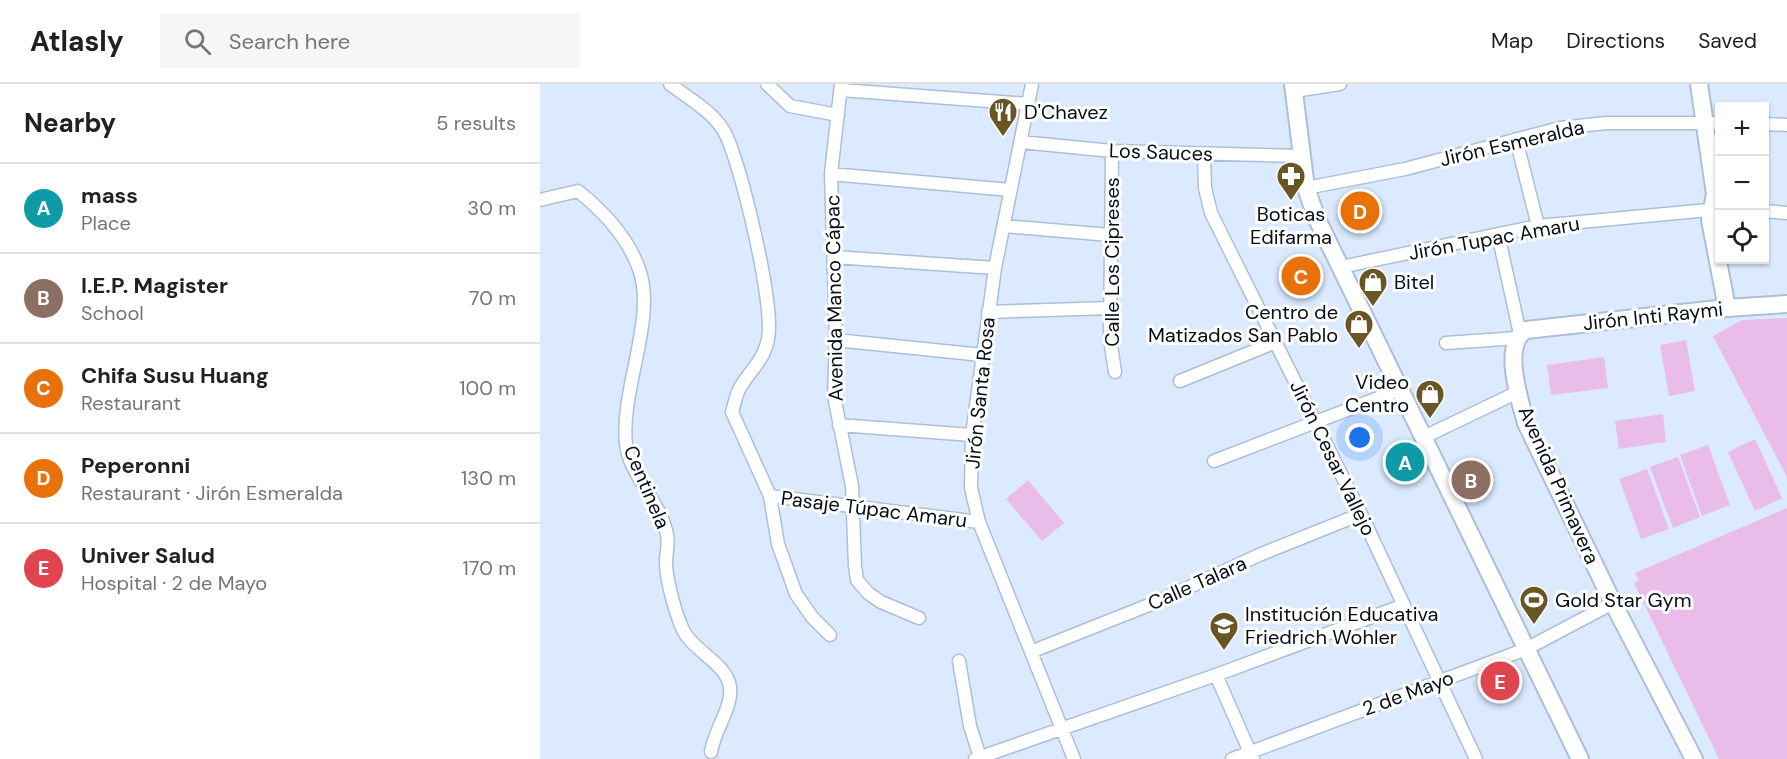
<!DOCTYPE html>
<html lang="en">
<head>
<meta charset="utf-8">
<style>
	:root { --surface:#fff; --page:#f6f6f6; --text:#202124; --muted:#757577; --line:#e0e0e0; --accent:#6a5524 }
	body { margin:0; font-family:"DM Sans",sans-serif; background:var(--page); color:var(--text) }
	.controls { position:absolute; right:18px; top:18px; display:grid; overflow:hidden; border-radius:0px; box-shadow:0 2px 4px #0004 }
	.controls button { width:54px; height:54px; display:grid; place-items:center; padding:0; border:0; border-bottom:2px solid var(--line); background:var(--surface); color:var(--text); font:30px sans-serif }
	.you { position:absolute; left:820px; top:354px; width:21px; height:21px; margin:-15px; border:4px solid #fff; border-radius:50%; background:#1a73e8; box-shadow:0 0 0 9px #1a73e833 }
	.badge { display:grid; place-items:center; width:39px; height:39px; border-radius:50%; background:var(--accent); color:#fff; font-size:20px; font-weight:700 }
	.pin { position:absolute; translate:-50% -50%; border:3px solid #fff; box-shadow:0 2px 6px #0006 }
	.list { margin:0; padding:0; list-style:none }
	h2 { display:flex; justify-content:space-between; align-items:center; height:78px; margin:0; padding:0 24px; font-size:26px }
	h2 small { font-size:20px; font-weight:400; color:var(--muted) }
	.list li { display:grid; grid-template-columns:39px 1fr auto; gap:18px; align-items:center; box-sizing:border-box; height:90px; padding:0 24px; border-top:2px solid var(--line) }
	.list b { display:block; font-size:22px; white-space:nowrap }
	.list p { margin:0; font-size:20px; white-space:nowrap; color:var(--muted) }
	.list em { font-size:20px; font-style:normal; color:var(--muted) }
	.icon { flex:none; width:33px; height:33px; fill:none; stroke:currentColor; stroke-width:2; stroke-linecap:round; stroke-linejoin:round }
	.map { position:relative; flex:none; width:1247px; height:675px; overflow:hidden }
	header { display:flex; align-items:center; gap:36px; box-sizing:border-box; height:84px; padding:0 30px; background:var(--surface); border-bottom:2px solid var(--line) }
	header strong { font-size:28px }
	nav { display:flex; gap:33px; margin-inline-start:auto; font-size:21px }
	.search { width:420px; height:54px; background:var(--page); display:flex; align-items:center; gap:15px; box-sizing:border-box; padding:0 21px; border-radius:0px; color:var(--muted); font-size:22px }
	main { display:flex }
	aside { flex:1; background:var(--surface) }
	.map>svg:first-child { display:block }
	.green { fill:#e9bcea }
	.lines { fill:none; stroke-linecap:round; stroke-linejoin:round }
	.street-casing { stroke:#adbed7; stroke-width:15 }
	.secondary-casing { stroke:#adbed7; stroke-width:20 }
	.street { stroke:#fff; stroke-width:12 }
	.secondary { stroke:#fff; stroke-width:16 }
	.labels { text-anchor:middle; stroke-width:6; stroke-linejoin:round; paint-order:stroke }
	.poi-label { font-size:20px; fill:#060c14; stroke:#fff; text-anchor:start }
	.street-label { font-size:20px; fill:#060c14; stroke:#fff }
</style>
</head>
<body>
<header>
<strong>Atlasly</strong>
<div class="search"><svg class="icon" aria-label="search" viewBox="0 0 24 24"><circle cx="10" cy="10" r="6"/><path d="M15 15l6 6"/></svg>Search here</div>
<nav><a>Map</a><a>Directions</a><a>Saved</a></nav>
</header>
<main>
<aside>
<h2>Nearby<small>5 results</small></h2>
<ul class="list">
<li><span class="badge" style="background:#0f9aa8">A</span><div><b>mass</b><p>Place</p></div><em>30 m</em></li>
<li><span class="badge" style="background:#8d6e63">B</span><div><b>I.E.P. Magister</b><p>School</p></div><em>70 m</em></li>
<li><span class="badge" style="background:#e8710a">C</span><div><b>Chifa Susu Huang</b><p>Restaurant</p></div><em>100 m</em></li>
<li><span class="badge" style="background:#e8710a">D</span><div><b>Peperonni</b><p>Restaurant · Jirón Esmeralda</p></div><em>130 m</em></li>
<li><span class="badge" style="background:#e0444e">E</span><div><b>Univer Salud</b><p>Hospital · 2 de Mayo</p></div><em>170 m</em></li>
</ul>
</aside>
<div class="map">
<svg width="1247" height="675" viewBox="0 0 1247 675">
	<rect width="100%" height="100%" fill="#dceaff"/>
	<path class="green" d="M1247 234V393L1173 252 1202 236Z
		M1146 256 1155 307 1129 312 1120 261Z
		M1064 273 1068 304 1011 311 1007 281Z
		M1123 330 1126 358 1079 365 1075 337Z
		M1215 355 1242 414 1215 427 1188 368Z
		M1168 361 1190 421 1162 432 1140 371Z
		M1138 373 1160 433 1133 444 1110 383Z
		M1107 385 1129 445 1101 455 1079 395Z
		M488 396 524 439 502 457 466 415Z
		M1247 424V675H1179L1094 499 1099 496 1095 489Z"/>
	<g class="lines">
		<g class="street-casing">
			<path id="street" d="M130 0C148 14 174 28 185 49 201 80 235 222 228 255 224 276 212 284 201 302 196 309 195 319 192 328L230 412 238 460 256 510 272 533 290 551
				M227 0 250 22 298 31
				M301 0 291 90 296 256 294 312 312 402 315 482 317 496 328 509 341 518 379 534
				M492 0 455 184 432 351 431 404 439 438 534 675
				M301 6 489 20
				M754 7 800 0
				M1224 40 1247 41
				M976 55 998 142
				M481 58 572 67 761 72
				M572 67 570 255 575 288
				M664 70 665 104 671 129 821 430 936 675
				M291 90 470 106
				M766 104 865 85 1020 44 1066 39H1180
				M0 116 38 107C63 127 88 154 99 185 117 234 80 306 86 360 88 388 122 420 127 451 129 459 126 469 126 478 126 496 136 532 144 548 155 568 187 580 190 603 193 622 174 647 171 668
				M1224 127 1247 129
				M464 142 570 151
				M958 150 980 250
				M294 173 455 184
				M801 183 998 142 1179 125
				M448 228 571 224
				M296 256 442 271
				M906 259 977 254
				M640 297 736 258
				M299 341 432 351
				M884 353 978 308
				M674 377 859 306
				M230 412 439 438
				M493 567 619 517 719 471 821 430
				M419 577 430 642 440 673
				M676 591 713 675
				M435 675 676 591 864 521
				M692 675 986 565 1073 519"/>
		</g>
		<g class="secondary-casing">
			<path id="secondary" d="M753 0 766 104 777 135 1040 675
				M1159 0 1175 110 1170 136 1187 224
				M1154 675 1073 519 986 339C980 317 961 260 986 246L1187 224 1247 220"/>
		</g>
		<use href="#street" class="street"/>
		<use href="#secondary" class="secondary"/>
	</g>
	<defs>
		<g id="restaurant-pin" transform="scale(1.5)"><path d="M0 17L-7.5 6A9.5 9.5 0 1 1 7.5 6Z" fill="#6a5524" stroke="#fff"/><path d="M-5-6h1v4h1v-4h1v4h1v-4h1v5L-1.5 .5V6h-2V.5L-5-1ZM5-6V6H3V1.5H1.5Q1.5-4 5-6Z" fill="#fff"/></g>
		<g id="pharmacy-pin" transform="scale(1.5)"><path d="M0 17L-7.5 6A9.5 9.5 0 1 1 7.5 6Z" fill="#6a5524" stroke="#fff"/><path d="M-2-6h4v4h4v4h-4v4h-4v-4h-4v-4h4Z" fill="#fff"/></g>
		<g id="shop-pin" transform="scale(1.5)"><path d="M0 17L-7.5 6A9.5 9.5 0 1 1 7.5 6Z" fill="#6a5524" stroke="#fff"/><path d="M-5-2.5h2.3a2.7 3.5 0 0 1 5.4 0H5L5.5 6h-11ZM-1.5-2.5h3a1.5 2.3 0 0 0-3 0Z" fill="#fff"/></g>
		<g id="stadium-pin" transform="scale(1.5)"><path d="M0 17L-7.5 6A9.5 9.5 0 1 1 7.5 6Z" fill="#6a5524" stroke="#fff"/><path d="M0-5a6.5 5 0 1 0 0 10a6.5 5 0 1 0 0-10ZM-3.5-1.8h7v3.6h-7Z" fill="#fff"/></g>
		<g id="school-pin" transform="scale(1.5)"><path d="M0 17L-7.5 6A9.5 9.5 0 1 1 7.5 6Z" fill="#6a5524" stroke="#fff"/><path d="M0-5L7-2L0 1L-7-2ZM-4 1L0 2.5L4 1V4Q0 6-4 4Z" fill="#fff"/></g>
	</defs>
	<g fill-rule="evenodd">
		<use href="#restaurant-pin" x="463" y="28"/>
		<use href="#pharmacy-pin" x="751" y="92"/>
		<use href="#shop-pin" x="833" y="198"/>
		<use href="#shop-pin" x="819" y="240"/>
		<use href="#shop-pin" x="890" y="310"/>
		<use href="#stadium-pin" x="994" y="516"/>
		<use href="#school-pin" x="684" y="542"/>
	</g>
	<g class="labels">
		<g class="poi-label">
			<text x="484" y="35">D'Chavez</text>
			<text x="751" y="137" text-anchor="middle">Boticas<tspan x="751" dy="23">Edifarma</tspan></text>
			<text x="854" y="205">Bitel</text>
			<text x="798" y="235" text-anchor="end">Centro de<tspan x="798" dy="23">Matizados San Pablo</tspan></text>
			<text x="869" y="305" text-anchor="end">Video<tspan x="869" dy="23">Centro</tspan></text>
			<text x="1015" y="523">Gold Star Gym</text>
			<text x="705" y="537">Institución Educativa<tspan x="705" dy="23">Friedrich Wohler</tspan></text>
		</g>
		<g class="street-label">
			<text transform="translate(972 59) rotate(-13)" y="7">Jirón Esmeralda</text>
			<text transform="translate(621 68) rotate(2)" y="7">Los Sauces</text>
			<text transform="translate(954 154) rotate(-10)" y="7">Jirón Tupac Amaru</text>
			<text transform="translate(572 178) rotate(-90)" y="7">Calle Los Cipreses</text>
			<text transform="translate(294 214) rotate(-91)" y="7">Avenida Manco Cápac</text>
			<text transform="translate(1113 232) rotate(-6)" y="7">Jirón Inti Raymi</text>
			<text transform="translate(440 309) rotate(-84)" y="7">Jirón Santa Rosa</text>
			<text transform="translate(793 374) rotate(64)" y="7">Jirón Cesar Vallejo</text>
			<text transform="translate(1019 401) rotate(66)" y="7">Avenida Primavera</text>
			<text transform="translate(107 403) rotate(67)" y="7">Centinela</text>
			<text transform="translate(334 425) rotate(7)" y="7">Pasaje Túpac Amaru</text>
			<text transform="translate(657 499) rotate(-24)" y="7">Calle Talara</text>
			<text transform="translate(868 609) rotate(-20)" y="7">2 de Mayo</text>
		</g>
	</g>
</svg>
<div class="controls">
<button>+</button>
<button>−</button>
<button><svg class="icon" aria-label="locate" viewBox="0 0 24 24"><circle cx="12" cy="12" r="6"/><path d="M12 2v4M12 18v4M2 12h4M18 12h4"/></svg></button>
</div>
<div class="you"></div>
<div class="pin badge" style="left:865px;top:378px;background:#0f9aa8">A</div>
<div class="pin badge" style="left:931px;top:396px;background:#8d6e63">B</div>
<div class="pin badge" style="left:761px;top:192px;background:#e8710a">C</div>
<div class="pin badge" style="left:820px;top:127px;background:#e8710a">D</div>
<div class="pin badge" style="left:960px;top:597px;background:#e0444e">E</div>
</div>
</main>
</body>
</html>
